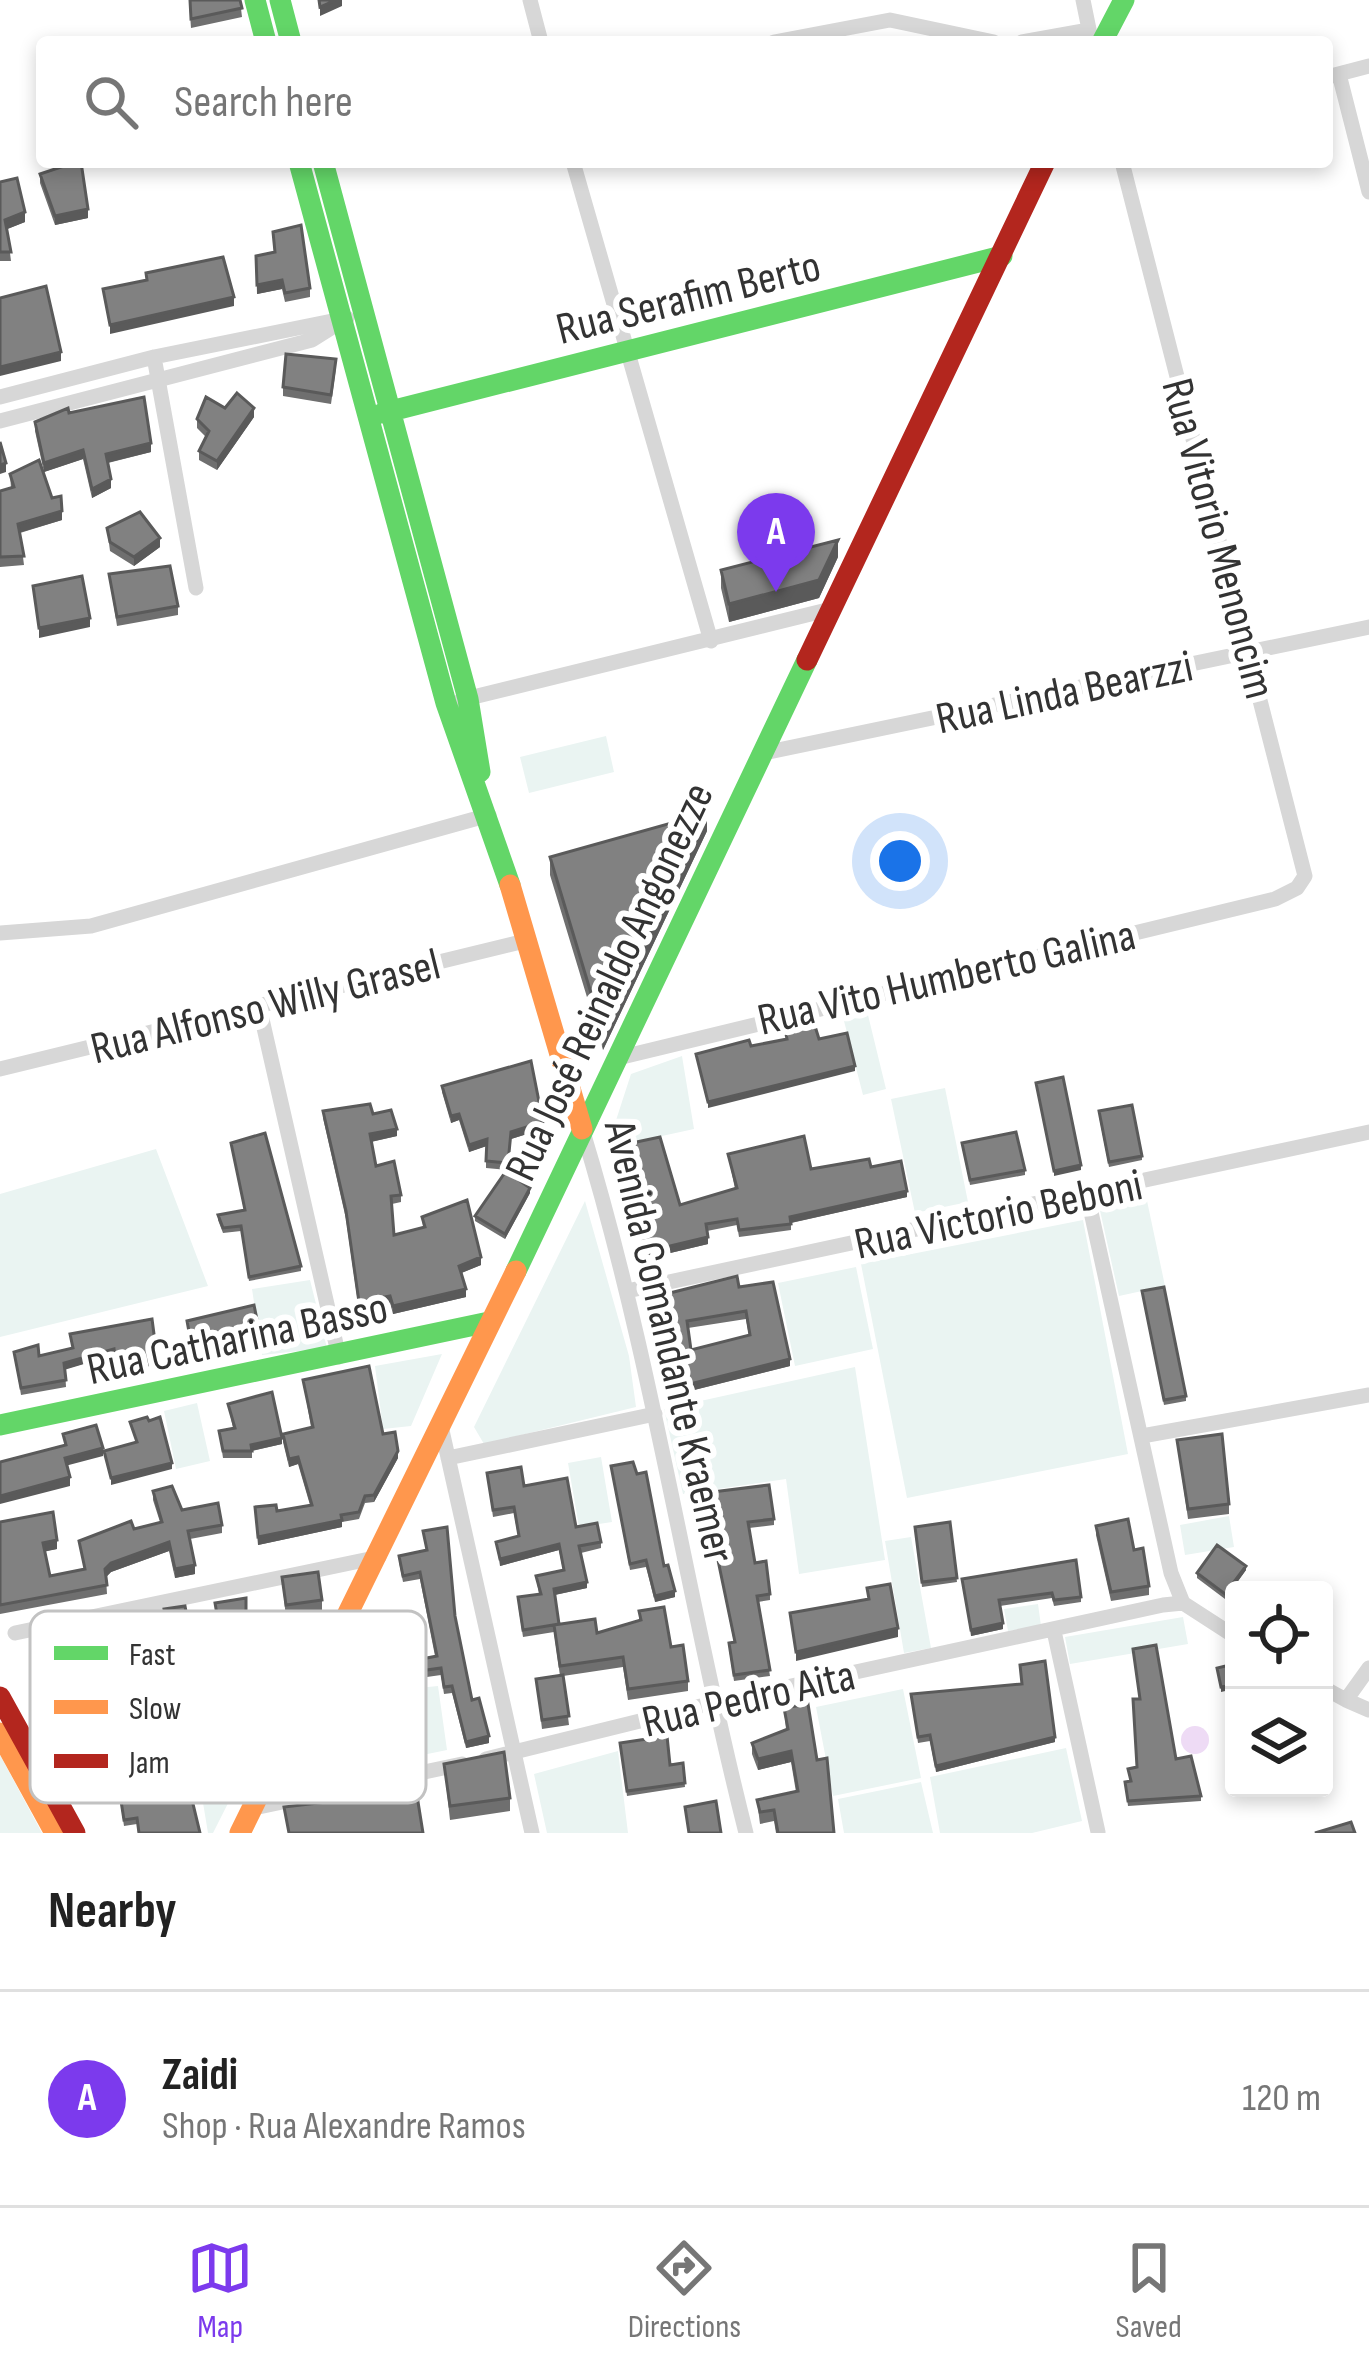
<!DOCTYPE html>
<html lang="en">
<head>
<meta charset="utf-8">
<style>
	:root { --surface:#fff; --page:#f2f2f2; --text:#222; --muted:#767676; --line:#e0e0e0; --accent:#7c3aed }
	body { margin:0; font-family:"Sofia Sans Condensed",sans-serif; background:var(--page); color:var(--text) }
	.controls { position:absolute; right:36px; bottom:36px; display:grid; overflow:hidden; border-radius:12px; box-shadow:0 6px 18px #0003 }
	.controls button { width:108px; height:108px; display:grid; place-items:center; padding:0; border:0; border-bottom:3px solid var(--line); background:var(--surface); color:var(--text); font:60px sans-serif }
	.you { position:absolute; left:900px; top:861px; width:42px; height:42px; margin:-30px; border:9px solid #fff; border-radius:50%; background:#1a73e8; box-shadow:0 0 0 18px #1a73e833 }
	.badge { display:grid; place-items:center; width:78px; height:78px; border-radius:50%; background:var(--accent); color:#fff; font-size:39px; font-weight:700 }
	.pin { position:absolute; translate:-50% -99px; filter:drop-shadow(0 3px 6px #0008) }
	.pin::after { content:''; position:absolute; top:63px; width:42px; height:36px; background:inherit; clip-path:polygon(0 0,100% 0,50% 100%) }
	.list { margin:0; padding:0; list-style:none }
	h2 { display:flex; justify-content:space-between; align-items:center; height:156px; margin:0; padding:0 48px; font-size:51px }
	h2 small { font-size:39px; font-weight:400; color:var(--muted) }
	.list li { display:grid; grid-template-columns:78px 1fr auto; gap:36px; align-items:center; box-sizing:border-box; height:216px; padding:0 48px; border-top:3px solid var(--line) }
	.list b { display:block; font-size:45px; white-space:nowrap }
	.list p { margin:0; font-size:39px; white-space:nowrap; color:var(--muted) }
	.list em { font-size:39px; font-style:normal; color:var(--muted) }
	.icon { flex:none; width:66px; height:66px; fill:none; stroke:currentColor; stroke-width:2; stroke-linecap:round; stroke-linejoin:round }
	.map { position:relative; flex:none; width:1369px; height:1833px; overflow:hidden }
	.search { position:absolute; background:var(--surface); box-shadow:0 6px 18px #0003; left:36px; right:36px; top:36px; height:132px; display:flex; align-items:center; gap:30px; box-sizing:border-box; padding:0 42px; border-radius:12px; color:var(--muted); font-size:45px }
	.sheet { height:372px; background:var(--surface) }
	nav { display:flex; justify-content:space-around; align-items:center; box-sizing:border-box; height:168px; border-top:3px solid var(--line); background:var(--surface); font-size:33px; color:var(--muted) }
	nav a { display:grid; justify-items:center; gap:6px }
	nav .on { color:var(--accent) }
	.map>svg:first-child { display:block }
	.green { fill:#eaf4f2 }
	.water { fill:#eedbf5 }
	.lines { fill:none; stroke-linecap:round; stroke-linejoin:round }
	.street { stroke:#d7d7d7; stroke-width:15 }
	.fast { stroke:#63d668; stroke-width:21 }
	.slow { stroke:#ff974d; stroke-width:21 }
	.jam { stroke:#b3261e; stroke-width:21 }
	.wall { fill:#6f6f6f; fill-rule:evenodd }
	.shaded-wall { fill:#5a5a5a }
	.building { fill:#818181; stroke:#5a5a5a; stroke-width:3; fill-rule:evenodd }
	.labels { text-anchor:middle; stroke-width:12; stroke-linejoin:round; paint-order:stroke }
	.street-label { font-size:45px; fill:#333; stroke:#fff }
	.key { fill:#fff; stroke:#c2c2c2; stroke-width:3 }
	.key-label { font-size:33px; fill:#333 }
</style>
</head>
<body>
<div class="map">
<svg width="1369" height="1833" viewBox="0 0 1369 1833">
	<rect width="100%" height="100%" fill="#fff"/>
	<path class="green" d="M606 736 614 772 529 793 520 757Z
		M868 1015 886 1089 863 1095 844 1021Z
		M682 1056 694 1129 607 1148 631 1074Z
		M945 1088 968 1202 915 1213 891 1099Z
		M156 1149 208 1286 0 1337V1194Z
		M1146 1196 1165 1286 1119 1296 1099 1206Z
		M585 1201 629 1356 636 1407 484 1444 474 1427Z
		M1083 1220 1128 1454 907 1498 861 1264Z
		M856 1267 873 1349 795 1366 778 1283Z
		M310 1280 327 1348 262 1355 252 1289Z
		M442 1354 411 1426 383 1429 375 1366Z
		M855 1367 885 1560 799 1574 786 1479 683 1494 664 1409Z
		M197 1403 210 1461 176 1469 164 1411Z
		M601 1457 612 1522 579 1527 568 1463Z
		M1229 1516 1234 1547 1185 1555 1180 1525Z
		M911 1537 931 1648 904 1653 885 1541Z
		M1038 1604 1041 1626 1008 1631 1004 1609Z
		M1183 1617 1188 1644 1070 1664 1065 1637Z
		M317 1627 213 1833H208L190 1724 209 1719 203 1673Z
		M438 1686 447 1750 295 1781 338 1696Z
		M903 1689 921 1778 833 1796 816 1707Z
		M1066 1748 1082 1821 1032 1833H940L930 1777Z
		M618 1751 628 1833H547L534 1774Z
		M0 1755 42 1833H0Z
		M921 1782 933 1833H844L838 1799Z"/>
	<path class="water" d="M1181 1740a14 14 0 1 1 28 0a14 14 0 1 1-28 0Z"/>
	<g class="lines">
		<path class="street" d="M530 0 541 42
			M1083 0 1091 39
			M774 42 890 20 994 42
			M1022 42 1089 30
			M1339 74 1369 192
			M1327 77 1369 66
			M573 162 711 641
			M154 357 196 588
			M0 397 154 357 342 319
			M0 421 312 340 347 318
			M461 700 827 610
			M759 754 1369 627
			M0 933 91 926 489 815
			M259 1006 339 1357
			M618 1058 1275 899 1297 888 1305 876 1122 162
			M0 1069 529 940
			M583 1132C653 1362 687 1600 746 1833
			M1087 1194 1171 1573 1183 1603
			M627 1291 1369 1132
			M441 1426 532 1833
			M1142 1436 1369 1395
			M448 1458 655 1414
			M1054 1631 1098 1832
			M15 1633 379 1557
			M1324 1688 1346 1700 1369 1668
			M1346 1700 1369 1710
			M486 1759 713 1703 1163 1605 1183 1603 1234 1636
			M254 1808 462 1764"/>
		<path class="fast" d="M255 0 266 42
			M280 0 291 42
			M1102 42 1124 0
			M299 162 446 703 510 885
			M323 162 468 699 480 772
			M383 413 1002 256
			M516 1271 807 660
			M0 1425 489 1322"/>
		<path class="slow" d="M510 885 582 1129
			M0 1733 55 1833
			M240 1833 516 1271"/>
		<path class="jam" d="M807 660 1045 162
			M0 1697 75 1833"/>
	</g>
	<path class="wall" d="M189 0H240L242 17 191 28Z
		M40 174 88 218 55 225 40 183Z
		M0 182 25 222 7 229 11 261H0Z
		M273 232 310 288V297L285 302 282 289 257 294 256 256 274 252Z
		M336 368 331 404 283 396V387Z
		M225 408 254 417 217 470 199 460V451L206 437 197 428V419Z
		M69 413 151 452 108 463 111 488 92 498 83 459 44 472 35 431V422Z
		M10 474 62 520 20 533 24 565 0 567V491L11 488Z
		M107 528 160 547 134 566 110 551Z
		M838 557 819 598 729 622 721 588V570Z
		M109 574 178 606V615L117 626Z
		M707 831 603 1050 550 875V857Z
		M442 1086 543 1129 511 1139 508 1170 486 1168V1146L469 1152 459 1120 451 1123 442 1092Z
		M323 1111 373 1114 397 1136 371 1142 376 1166 401 1195V1202L392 1204 394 1235 423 1227 422 1217 481 1265 461 1273 466 1297 393 1314 390 1303 359 1310 346 1219 323 1118Z
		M1099 1116 1142 1156V1160L1109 1167Z
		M231 1143 301 1266V1271L249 1281 241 1231 223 1233 218 1220V1215L244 1210Z
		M962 1143 1025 1170V1175L970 1185Z
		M613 1147 680 1205 735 1189 728 1154 811 1169 871 1167 907 1197 791 1223V1230L739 1237 737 1225 707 1231 708 1244 645 1259 633 1192 622 1195Z
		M530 1193 505 1239 475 1221V1216Z
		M739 1287 790 1366 682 1393 675 1359 666 1360 662 1295ZM746 1319 749 1336 691 1350 688 1328Z
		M1142 1291 1186 1396V1401L1164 1405Z
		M70 1334 157 1364 116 1375 114 1355 65 1369 66 1387 21 1395 14 1352 39 1356 72 1348Z
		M303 1380 383 1434 398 1458 374 1502 365 1503 359 1519 342 1522V1527L258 1545 255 1514 310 1505 298 1464 289 1467 283 1442V1434L311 1427Z
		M228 1404 282 1444 252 1451V1458H223L219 1431 233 1428Z
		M1177 1440 1229 1504V1514L1188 1519Z
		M611 1466 664 1566 675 1597 655 1602 646 1567 630 1570Z
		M487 1473 524 1486 576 1527 601 1542V1548L581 1553 587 1588 555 1595 559 1624 597 1633 639 1621V1611L671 1647 688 1681V1691L628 1700 623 1667 563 1676 569 1725 542 1729 536 1679 560 1676 554 1632 523 1637 518 1604 539 1594 536 1576 563 1570 559 1550 500 1566 496 1542 518 1536 514 1513 493 1517Z
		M153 1491 182 1510 222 1525V1533L190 1539 195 1574 175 1578 169 1551 111 1572 106 1577 107 1594 0 1614V1522L57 1549 45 1551 50 1576 84 1569 79 1541 160 1522 153 1500Z
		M704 1493 774 1519V1525L749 1528 755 1563 770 1594V1600L758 1602 770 1676 734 1681 729 1649V1643L734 1642Z
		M950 1522 957 1582 922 1587 915 1527Z
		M1096 1526 1134 1550 1149 1586V1595L1111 1601 1096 1535Z
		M423 1531 455 1616 472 1700 489 1743 466 1748 452 1693 444 1694 441 1675 363 1686 362 1660 401 1663 435 1656 420 1579 403 1582 399 1562V1556L426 1550Z
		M1246 1570 1225 1599 1197 1578V1573Z
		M282 1577 322 1600V1614L286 1619Z
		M962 1579 1081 1597V1602L1054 1606 1052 1598 1000 1606 1003 1629 971 1636Z
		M246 1598V1654L223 1658 215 1603Z
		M164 1609 203 1701V1712L171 1718 174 1781 200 1833H138L137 1824 124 1826 119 1793 101 1796 91 1720 83 1722 77 1698 53 1703 32 1643V1638L141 1719 171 1715 166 1676 171 1675Z
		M911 1694 1055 1742 936 1772 930 1741 918 1743Z
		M784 1708 817 1760 834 1833H776L774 1821 760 1824 757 1800 796 1792 791 1762 758 1770 752 1754V1743L786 1729Z
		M620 1743 670 1765 683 1763 685 1787 627 1796Z
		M1176 1759 1201 1796V1801L1128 1806 1125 1782 1130 1781 1128 1769Z
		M444 1764 510 1798V1811L450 1820Z"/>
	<path class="shaded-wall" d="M336 0H342V6L320 16V7Z
		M88 209V218L55 225V216Z
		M25 212V222L5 230V220Z
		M282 280V289L257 294V285Z
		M234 297V306L110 334V325Z
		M61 352V361L0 376V367Z
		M254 408V417L217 470V461Z
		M151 443V452L106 463V454Z
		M83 450V459L44 472V463Z
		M6 463V472L0 474V465Z
		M111 479V488L92 498V489Z
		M62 511V520L18 533V524Z
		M160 538V547L134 566V557Z
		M838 540V557L819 598 729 622V604Z
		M90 618V627L39 638V628Z
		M707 813V831L603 1050V1033Z
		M855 1066V1071L708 1108V1102Z
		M459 1114V1120L451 1123V1116Z
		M543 1122V1129L511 1139 508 1170 511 1132Z
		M397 1129V1136L370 1142V1134Z
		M487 1139V1146L469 1152V1145Z
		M1081 1165V1170L1054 1176V1171Z
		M633 1186V1192L622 1195V1188Z
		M530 1188V1193L505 1239V1234Z
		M907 1191V1197L790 1223V1217Z
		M708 1237V1244L645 1259V1252Z
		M481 1257V1265L459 1274V1266Z
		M466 1289V1297L393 1314V1306Z
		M390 1296V1303L359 1310V1302Z
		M260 1334V1341L192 1355V1348Z
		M114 1349V1355L64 1370V1363Z
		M157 1357V1364L116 1375V1368Z
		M790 1359V1366L682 1393V1386Z
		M282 1438V1444L251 1451V1445Z
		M103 1448V1456L65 1466V1458Z
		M398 1451V1458L374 1502V1495Z
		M298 1457V1464L289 1467V1459Z
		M172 1463V1469L111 1485V1478Z
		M70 1477V1486L0 1504V1496Z
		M342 1520V1527L258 1545V1537Z
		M57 1540V1549L43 1552V1543Z
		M169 1542V1551L111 1572 105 1578V1569L111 1563Z
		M559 1544V1550L500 1566V1559Z
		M195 1565V1574L175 1578V1569Z
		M1246 1566V1570L1225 1599V1594Z
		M587 1582V1588L554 1595V1589Z
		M675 1591V1597L655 1602V1596Z
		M1003 1623V1629L971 1636V1630Z
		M898 1628V1637L796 1661V1652Z
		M1234 1685V1689L1221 1692V1687Z
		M77 1692V1698L53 1703V1698Z
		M489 1736V1743L466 1748V1742Z
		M1055 1737V1742L936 1772V1766Z
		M791 1751V1762L758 1770V1759Z"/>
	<path class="building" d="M190 0H240L242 8 191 19Z
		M319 0H336L320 7Z
		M76 162H81L88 209 55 216 40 174Z
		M17 178 25 212 5 220 11 252H0V182Z
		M301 225 310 288 285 293 282 280 257 285 256 256 275 252 273 232Z
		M223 257 234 297 110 325 103 289 147 280 146 273Z
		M46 286 61 352 0 367V298Z
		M286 354 336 359 331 395 283 387Z
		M237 393 254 408 217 461 199 451 209 431 197 419 206 397 225 408Z
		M144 397 151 443 106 454 111 479 92 489 83 450 44 463 35 422 68 408 69 413Z
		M0 442 6 463 0 465Z
		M39 460 52 498 61 496 62 511 18 524 24 556 0 557V491L14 487 10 474Z
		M140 512 160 538 134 557 110 542 107 528Z
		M838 540 819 580 729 604 721 570Z
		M170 566 178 606 117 617 109 574Z
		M82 576 90 618 39 628 33 586Z
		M707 813 603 1033 550 857Z
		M814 1023 819 1039 847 1033 855 1066 708 1102 696 1054 749 1040 751 1046 787 1039 785 1030Z
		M531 1061 543 1122 511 1132 508 1163 486 1161 487 1139 469 1145 459 1114 451 1116 442 1086Z
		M1063 1077 1081 1165 1054 1171 1036 1083Z
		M370 1104 373 1114 391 1110 397 1129 370 1134 376 1166 394 1161 401 1195 391 1196 394 1235 425 1227 422 1217 467 1200 481 1257 459 1266 466 1289 393 1306 390 1296 359 1302 346 1211 323 1111Z
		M1132 1105 1142 1156 1109 1162 1099 1111Z
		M1016 1132 1025 1170 970 1180 962 1143Z
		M265 1133 301 1266 249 1277 241 1226 223 1228 218 1215 245 1210 231 1143Z
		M804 1136 811 1169 869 1159 871 1167 901 1161 907 1191 790 1217 791 1224 739 1230 737 1219 706 1224 708 1237 645 1252 633 1186 622 1188 613 1147 660 1137 680 1205 737 1188 728 1154Z
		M506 1171 530 1188 505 1234 475 1216Z
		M737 1276 739 1287 773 1282 790 1359 682 1386 675 1351 666 1353 662 1295ZM746 1311 750 1335 691 1350 687 1321Z
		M1164 1287 1186 1396 1164 1400 1142 1291Z
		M254 1305 260 1334 192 1348 187 1321Z
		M152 1319 157 1357 116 1368 114 1349 64 1363 66 1380 21 1388 14 1352 38 1345 39 1356 73 1348 70 1334Z
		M369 1366 383 1434 395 1432 398 1451 374 1495 365 1496 359 1512 341 1515 342 1520 258 1537 255 1507 276 1505 277 1511 312 1505 298 1457 289 1459 283 1434 313 1427 303 1380Z
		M272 1392 282 1438 251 1445 252 1451H223L219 1431 235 1428 228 1404Z
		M147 1417 149 1421 160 1417 172 1463 111 1478 104 1451 137 1442 130 1422Z
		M96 1425 103 1448 65 1458 70 1477 0 1496V1462L66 1445 63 1434Z
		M1222 1434 1229 1504 1188 1509 1177 1440Z
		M633 1462 637 1474 646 1472 664 1566 668 1565 675 1591 655 1596 646 1560 630 1564 611 1466Z
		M521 1467 524 1486 567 1478 576 1527 597 1523 601 1542 579 1546 587 1582 554 1589 559 1624 523 1630 518 1597 541 1594 536 1576 564 1570 559 1544 500 1559 496 1542 519 1536 514 1507 493 1510 487 1473Z
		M769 1485 774 1519 748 1522 755 1563 766 1561 770 1594 757 1596 770 1670 734 1675 729 1643 735 1642 704 1493Z
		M172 1486 182 1510 218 1503 222 1525 188 1531 195 1565 175 1569 169 1542 111 1563 105 1569 107 1585 0 1605V1522L53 1512 57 1540 43 1543 50 1576 85 1569 79 1541 131 1521 134 1529 162 1522 153 1491Z
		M1128 1519 1134 1550 1143 1548 1149 1586 1111 1592 1096 1526Z
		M950 1522 957 1578 922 1582 915 1527Z
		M447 1527 455 1616 472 1700 479 1698 489 1736 466 1742 452 1686 444 1687 441 1668 363 1679 362 1660 375 1659 374 1645 400 1643 401 1663 437 1656 420 1572 403 1576 399 1556 427 1550 423 1531Z
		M1217 1545 1246 1566 1225 1594 1197 1573Z
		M1076 1560 1081 1597 1054 1600 1052 1593 999 1600 1003 1623 971 1630 962 1579Z
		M318 1572 322 1600 286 1605 282 1577Z
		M890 1584 898 1628 796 1652 790 1613 869 1599 867 1588Z
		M246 1598V1645L223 1649 215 1603Z
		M185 1606 203 1701 171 1706 166 1676 173 1674 164 1609Z
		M664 1607 671 1647 683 1645 688 1681 628 1689 623 1657 560 1666 554 1625 595 1619 597 1633 641 1620 639 1611Z
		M123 1628 141 1719 171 1715 174 1781 187 1779 200 1833H139L137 1818 124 1820 119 1788 101 1790 91 1714 83 1716 77 1692 53 1698 32 1638Z
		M1156 1645 1176 1759 1191 1756 1201 1796 1128 1801 1125 1782 1131 1781 1128 1769 1137 1767 1133 1699H1140L1133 1649Z
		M1045 1661 1055 1737 936 1766 930 1735 918 1737 911 1694 1022 1684 1020 1665Z
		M1234 1664V1685L1221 1687 1217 1668Z
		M563 1675 569 1716 542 1720 536 1679Z
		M808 1704 817 1760 827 1758 834 1833H778L774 1810 760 1812 757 1800 798 1791 791 1751 758 1759 752 1743 788 1729 784 1708Z
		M667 1736 670 1765 683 1763 685 1783 627 1791 620 1743Z
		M504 1752 510 1798 450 1806 444 1764Z
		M415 1783 423 1833H289L284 1807 378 1796 376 1789Z
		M716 1801 721 1833H689L685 1807Z
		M1351 1822 1355 1833H1315Z"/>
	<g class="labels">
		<g class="street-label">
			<text transform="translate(688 296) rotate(-14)" y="16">Rua Serafim Berto</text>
			<text transform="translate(1220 538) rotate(75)" y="16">Rua Vitorio Menoncim</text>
			<text transform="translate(1064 691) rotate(-12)" y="16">Rua Linda Bearzzi</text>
			<text transform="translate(946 976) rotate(-13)" y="16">Rua Vito Humberto Galina</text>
			<text transform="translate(608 981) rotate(-65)" y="16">Rua José Reinaldo Angonezze</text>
			<text transform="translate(265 1005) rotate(-14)" y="16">Rua Alfonso Willy Grasel</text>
			<text transform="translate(998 1213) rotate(-12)" y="16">Rua Victorio Beboni</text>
			<text transform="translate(237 1337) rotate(-12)" y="16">Rua Catharina Basso</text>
			<text transform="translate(671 1341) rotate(77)" y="16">Avenida Comandante Kraemer</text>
			<text transform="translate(748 1697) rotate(-13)" y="16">Rua Pedro Aita</text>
		</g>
	</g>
	<rect x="30" y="1611" width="396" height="192" rx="18" class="key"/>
	<rect x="54" y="1646" width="54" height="14" fill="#63d668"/>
	<rect x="54" y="1700" width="54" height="14" fill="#ff974d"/>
	<rect x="54" y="1754" width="54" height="14" fill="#b3261e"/>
	<g class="key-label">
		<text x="129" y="1665">Fast</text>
		<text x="129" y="1719">Slow</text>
		<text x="129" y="1773">Jam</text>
	</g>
</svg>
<div class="controls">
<button><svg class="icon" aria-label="locate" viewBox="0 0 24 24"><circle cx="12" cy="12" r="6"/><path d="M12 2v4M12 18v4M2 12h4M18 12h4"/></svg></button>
<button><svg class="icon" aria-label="layers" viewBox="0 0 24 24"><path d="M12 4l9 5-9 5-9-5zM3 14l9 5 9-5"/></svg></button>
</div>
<div class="you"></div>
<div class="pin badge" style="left:776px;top:592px">A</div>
<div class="search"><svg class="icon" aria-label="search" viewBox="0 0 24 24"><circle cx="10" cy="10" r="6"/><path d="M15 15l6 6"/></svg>Search here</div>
</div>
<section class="sheet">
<h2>Nearby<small></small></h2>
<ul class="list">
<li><span class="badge">A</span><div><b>Zaidi</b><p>Shop · Rua Alexandre Ramos</p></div><em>120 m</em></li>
</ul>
</section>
<nav>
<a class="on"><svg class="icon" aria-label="map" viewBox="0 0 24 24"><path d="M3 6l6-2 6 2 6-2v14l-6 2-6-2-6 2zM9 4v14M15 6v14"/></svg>Map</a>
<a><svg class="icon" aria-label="directions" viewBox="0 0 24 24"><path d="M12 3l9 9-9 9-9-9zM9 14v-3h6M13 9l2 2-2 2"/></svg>Directions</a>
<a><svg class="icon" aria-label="saved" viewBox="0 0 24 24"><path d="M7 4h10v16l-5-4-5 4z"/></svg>Saved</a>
</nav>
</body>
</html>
